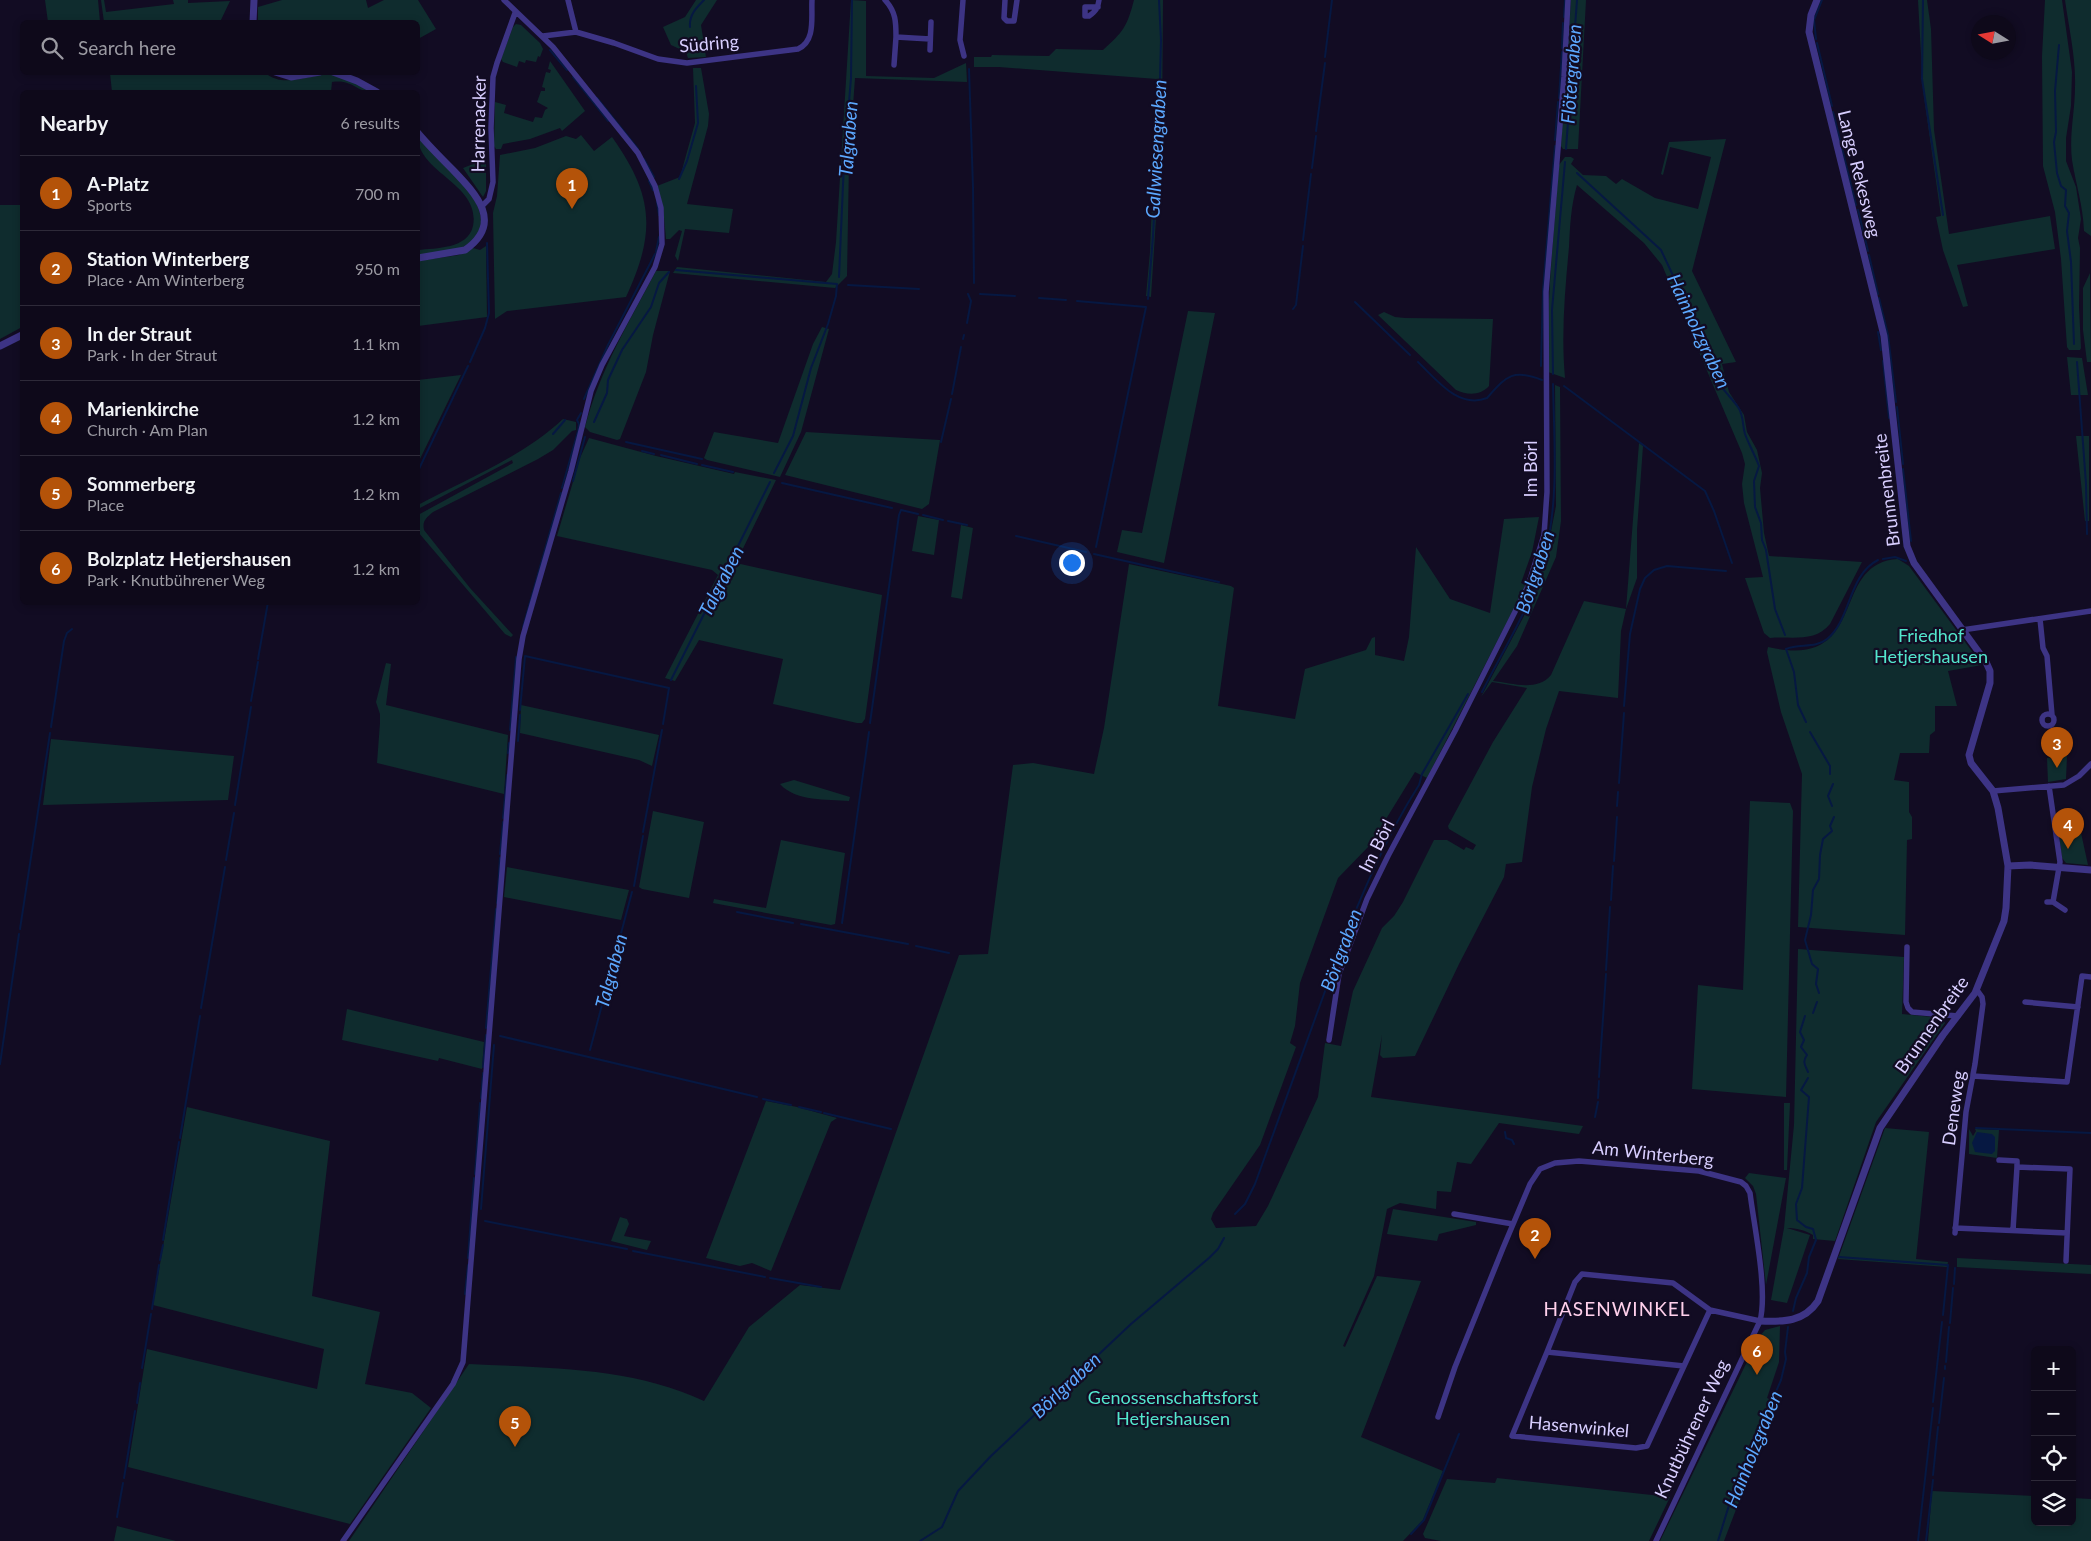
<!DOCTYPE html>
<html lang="en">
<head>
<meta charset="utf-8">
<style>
	:root { --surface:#0e091a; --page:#171223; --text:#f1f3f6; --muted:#9b9aa2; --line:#2e2a39; --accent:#b45309 }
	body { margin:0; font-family:Lato,sans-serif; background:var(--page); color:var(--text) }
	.controls { position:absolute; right:15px; bottom:15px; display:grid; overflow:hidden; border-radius:8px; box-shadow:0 2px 8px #0003 }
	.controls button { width:45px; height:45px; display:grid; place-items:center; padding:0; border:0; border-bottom:1px solid var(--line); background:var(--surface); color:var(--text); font:25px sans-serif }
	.compass { position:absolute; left:1971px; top:15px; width:45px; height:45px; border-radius:50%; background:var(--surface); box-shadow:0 2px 8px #0003; rotate:281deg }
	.you { position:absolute; left:1071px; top:562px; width:18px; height:18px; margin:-12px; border:4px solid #fff; border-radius:50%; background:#1a73e8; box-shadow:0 0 0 8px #1a73e833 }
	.badge { display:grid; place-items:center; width:32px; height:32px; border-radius:50%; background:var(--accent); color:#fff; font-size:16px; font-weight:700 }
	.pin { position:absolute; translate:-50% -41px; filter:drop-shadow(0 1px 2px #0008) }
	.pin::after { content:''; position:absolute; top:26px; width:18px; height:15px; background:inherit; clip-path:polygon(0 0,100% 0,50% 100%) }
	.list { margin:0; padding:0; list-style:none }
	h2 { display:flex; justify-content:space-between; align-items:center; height:65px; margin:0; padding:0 20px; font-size:21px }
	h2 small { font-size:16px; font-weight:400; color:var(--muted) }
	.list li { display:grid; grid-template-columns:32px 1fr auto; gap:15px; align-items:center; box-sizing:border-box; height:75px; padding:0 20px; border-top:1px solid var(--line) }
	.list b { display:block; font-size:19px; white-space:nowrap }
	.list p { margin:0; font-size:16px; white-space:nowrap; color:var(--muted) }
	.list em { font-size:16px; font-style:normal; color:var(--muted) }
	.icon { flex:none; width:28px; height:28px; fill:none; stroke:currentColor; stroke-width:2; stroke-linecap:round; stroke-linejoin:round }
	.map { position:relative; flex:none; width:2091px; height:1541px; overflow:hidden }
	.search { position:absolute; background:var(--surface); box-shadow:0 2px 8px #0003; left:20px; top:20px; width:400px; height:55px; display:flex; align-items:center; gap:12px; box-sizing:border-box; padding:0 18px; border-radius:8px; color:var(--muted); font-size:19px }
	.panel { position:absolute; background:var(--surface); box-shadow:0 2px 8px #0003; left:20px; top:90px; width:400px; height:515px; border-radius:8px }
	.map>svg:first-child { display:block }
	.green { fill:#0f2c2e }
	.water { fill:#061842 }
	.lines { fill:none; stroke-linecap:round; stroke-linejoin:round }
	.stream { stroke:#061842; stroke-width:2 }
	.minor { stroke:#3d3485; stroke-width:5.5 }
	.tertiary { stroke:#3d3485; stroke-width:7 }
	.labels { text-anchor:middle; stroke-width:4.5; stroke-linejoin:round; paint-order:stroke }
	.street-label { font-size:18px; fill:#d8ceff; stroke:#120c23 }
	.park-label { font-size:18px; fill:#53e7cd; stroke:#120c23 }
	.water-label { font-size:19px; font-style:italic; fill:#5ca8ff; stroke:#120c23 }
	.neighbourhood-label { font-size:19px; letter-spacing:1px; fill:#ffd0eb; stroke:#120c23 }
</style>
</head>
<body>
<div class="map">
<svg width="2091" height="1541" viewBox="0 0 2091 1541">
	<rect width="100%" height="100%" fill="#120c23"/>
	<path class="green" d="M45 0H98L100 22H48Z
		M101 0H104L106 12 174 4 173 0H188V3L230 1 220 22H104Z
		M282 0H366L368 8 384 0H418L436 29 418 39V22H258V7Z
		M696 0H717L701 25 706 57 688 58 686 52 671 45 663 27 685 17Z
		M851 0 866 1V76L934 78 966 63 967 82 855 78 849 162 847 276 835 288 673 273 677 267 826 282 832 274 836 242Z
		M1134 0H1163L1162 123 1151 297 1146 296 1150 252 1157 79 999 67H974V57H991L992 55 1049 56 1056 49 1103 50C1123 32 1127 27 1134 0Z
		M1571 0H1586L1578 149H1563L1561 146Z
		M1918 0H1927L1931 29 1934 130 1949 234 2050 216 2055 249 1957 265 1968 306 1963 307 1943 250 1936 217 1941 216 1923 90Z
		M2045 0H2062L2072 72 2071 106 2066 138V161L2076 187 2081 219 2078 238 2080 248 2079 307 2081 348 2080 350H2069L2067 347 2061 259 2055 212 2043 166 2042 56Z
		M2065 0H2091V236L2084 231C2083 205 2076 185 2072 160 2069 135 2075 111 2075 87 2076 58 2069 29 2065 0Z
		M516 24 521 25 540 43 543 49 540 57 538 56 536 62 526 60 525 63 519 61 517 67 503 62 501 59 513 27Z
		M550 61 585 111 562 131 560 128 530 139 503 144 501 149H496L494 146 495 102 506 105 504 113 533 122 535 117 542 118 545 110 548 108 537 102 541 91H545V88L542 87 546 72 550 73 551 70 548 69Z
		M693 68H701L709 114 708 126 687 204 733 209 729 233 685 229 678 261 675 256 682 231 679 230 670 239H666L663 207 657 186 680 177 695 123Z
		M264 72C285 90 308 73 332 75 347 77 360 86 372 92 356 92 353 79 332 82L331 92H112L110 73Z
		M581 135 594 151 612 137C654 196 656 232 626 297L507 311 495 319 493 213 497 196 500 155 535 148 566 136 576 139Z
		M418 137C440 161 515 218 463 247 453 253 429 254 418 256V250C436 248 468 249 473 226 481 184 418 173 418 137Z
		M1726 139 1692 271 1736 362 1722 364 1729 392 1744 415 1747 432 1757 450 1762 473 1760 488 1764 533 1769 556 1862 562 1830 624C1815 643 1791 636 1770 638L1764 633 1745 578 1763 577 1744 503 1742 484 1745 464 1742 453 1662 265 1644 243 1577 185C1571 205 1570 226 1569 247 1565 290 1561 334 1565 378L1548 372C1546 303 1554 234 1559 165L1565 157H1571L1574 159 1571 164 1583 175 1606 176 1616 184 1622 179 1655 198 1698 209 1711 157 1670 147 1663 175 1661 174 1669 142Z
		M486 159V191L483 197 463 168Z
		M0 205H22V327L0 339Z
		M486 246 487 317 418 326V261L459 255 473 248 480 250Z
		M656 271H670L653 335 646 372 620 439 617 440 590 432 585 427C600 370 629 322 656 271Z
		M2090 273 2091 362H2087L2083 330V288Z
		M1188 311 1215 313 1164 563 1117 552 1122 530 1142 533Z
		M1384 312 1395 317 1405 318 1493 319 1489 386C1480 396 1467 395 1456 390L1378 315Z
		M822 327 829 329 801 432 780 477 707 460 704 458 714 432 778 443 813 344Z
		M2067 357 2082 358 2088 395H2071Z
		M461 375 418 463V380Z
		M1555 385 1560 387 1561 521 1556 557 1517 646 1493 681C1512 683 1537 692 1551 675L1584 601 1626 609 1639 443 1643 446 1637 530V578L1626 609 1621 631 1618 698 1559 691 1546 729 1532 787 1522 862 1506 864 1504 877 1459 964 1415 1056 1383 1058 1380 1055 1382 1035 1371 1097 1583 1126 1579 1134 1499 1123 1471 1164 1457 1162 1451 1192 1437 1191 1436 1209 1400 1203 1387 1209 1374 1276 1343 1346 1345 1347 1377 1276 1421 1281 1361 1437 1443 1471 1423 1520 1403 1541H349L469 1364C547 1368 632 1367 704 1401L749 1327 800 1285 840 1290 959 955 988 954 1013 765 1033 763 1094 774 1104 728 1129 564 1231 586 1234 588 1218 706 1295 719 1305 669 1366 650 1372 638 1375 637V655L1404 661 1409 637 1416 547 1450 599 1490 613 1504 519 1539 517 1532 552 1521 583 1526 585 1427 778 1415 772 1370 845 1338 878 1300 983 1295 1026 1290 1043 1296 1047 1260 1145 1213 1213 1211 1219 1216 1228 1256 1226 1268 1206 1318 1097 1325 1043 1341 1046 1353 991 1382 928 1394 916 1403 902 1434 840H1447L1464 850 1466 847 1473 850 1476 845 1449 829 1448 826 1493 742 1527 688 1492 682 1481 697 1524 616 1547 552 1556 506Z
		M563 419 576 422V430L572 431 553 450 538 459 433 512C426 518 422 521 424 530L470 588 513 635 511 637 505 634 418 532V515L513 463 512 460 418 509V505C465 480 524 456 563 419Z
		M806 432 940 440 929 504 922 509 785 475Z
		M2076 436H2089V521H2085Z
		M589 438 656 456 734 474 735 472 776 480 736 563 882 595 865 719 862 723H857L773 704 783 659 699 640 675 681 665 678 718 575 712 570 557 536 580 458Z
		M918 516 939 520 934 555 912 551Z
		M961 525 973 528 962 599 951 597Z
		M1898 559 1909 566 1982 665 1948 671 1957 706H1935V731L1930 735 1929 753H1900L1894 780 1909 782V812L1912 817V839L1907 840 1905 935 1798 927 1802 774 1781 712 1767 652 1768 647C1871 671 1828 563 1898 559Z
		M386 663 391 664 386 705 508 735 504 794 377 763 380 723V714L376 702Z
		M521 705 659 735 652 766 639 760 520 733Z
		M51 739 234 756 228 800 43 805Z
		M2067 756 2066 779 2048 782 2047 758Z
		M794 780 850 797 849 801C827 799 796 802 780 784Z
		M1750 801 1790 803 1793 811 1786 1097 1692 1089 1698 985 1743 990Z
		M653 811 704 822 689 898 642 889 639 887Z
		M2078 819 2088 865 2066 863 2062 858 2057 821Z
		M781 840 845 853 835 924 831 925 713 903 714 899 766 908Z
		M507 867 629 890 621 920 504 897Z
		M1798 949 1904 957 1902 1014 1942 1018 1945 1023 1876 1122 1835 1241 1813 1239V1235C1804 1230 1797 1228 1787 1228L1810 1235 1787 1303 1771 1300 1784 1228 1794 1125Z
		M347 1009 484 1042 482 1069 439 1058 438 1061 342 1040Z
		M766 1101 797 1107 837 1118 831 1122 771 1271 752 1263 740 1266 706 1258Z
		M1784 1103H1790L1787 1170H1784Z
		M187 1107 330 1141 312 1296 380 1312 365 1384 412 1393 431 1408 350 1524 128 1467 147 1349 317 1389 324 1349 153 1305Z
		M1885 1128 1929 1132 1916 1259 1948 1262 1947 1267 1838 1259Z
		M1969 1129 1973 1136 1976 1131 1975 1129 1999 1130 1997 1158 1969 1154Z
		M1749 1173 1786 1178 1766 1285 1756 1194 1753 1186 1745 1178Z
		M1393 1209 1476 1222V1225L1439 1234 1437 1241 1387 1234Z
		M620 1217 627 1219 629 1224 624 1236 651 1241 647 1250 611 1241Z
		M1957 1258 2091 1265V1274L1957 1267Z
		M1780 1326 1779 1362 1767 1398 1777 1402 1724 1541H1660L1759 1337 1765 1330Z
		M1497 1478 1670 1497 1649 1541H1441L1425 1538 1423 1534 1447 1479 1495 1483Z
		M1932 1491 2035 1496V1522H2072V1498L2091 1499V1541H1928Z
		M117 1526 176 1541H114Z"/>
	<path class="water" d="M1977 1132 1992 1134 1995 1137V1151L1992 1154 1975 1152 1972 1143Z"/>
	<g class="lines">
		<path class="stream" d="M1923 0 1922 79 1943 215
			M1564 17 1565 0
			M690 27C689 15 696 8 704 0
			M1816 39 1814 20 1822 0
			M1817 43 1832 106
			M2059 45 2055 91 2056 132 2054 142 2057 173 2061 186 2066 190 2065 206 2069 213 2067 231 2071 262 2074 344
			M1562 48 1563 23
			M550 50 567 70
			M1325 57 1332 0
			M969 69 973 187 974 283
			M573 77 608 121
			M597 98 638 149
			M1559 98 1562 52
			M1833 112 1856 205
			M1316 131 1325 63
			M1555 140 1558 102
			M1566 149 1577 0
			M644 159 654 177
			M1312 168 1316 136
			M1577 173 1661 250 1709 352 1721 374V386C1726 393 1733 400 1738 407 1744 416 1742 424 1745 434 1749 445 1755 455 1759 466L1754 481 1755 507 1761 523 1762 540 1766 550 1775 609 1785 635
			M679 179 687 161 698 123 696 86
			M649 181 653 190
			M657 202 659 215
			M1858 210 1868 251
			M1303 240 1311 174
			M656 252 659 237
			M1869 255 1878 294
			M676 270 837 284 836 296 828 324 811 368 793 436 774 473
			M839 277 844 162 851 78 852 0
			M848 285 919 289
			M980 294 1015 296
			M1039 298 1066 300
			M1879 298 1888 335 1896 402
			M1148 299 1153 236 1159 119 1161 40 1159 0
			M1077 301 1146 307 1096 547
			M1355 302 1410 355
			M1293 309 1296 305 1303 246
			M967 323 971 301 968 294
			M1878 332 1881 350
			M963 339 964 335
			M1883 361 1889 418
			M470 362 485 328 489 313 487 243
			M1418 362C1437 380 1458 409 1487 398 1506 377 1512 368 1542 380
			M2077 362 2086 484 2087 534
			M1541 366 1543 290 1555 146
			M1553 374 1552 310 1565 162
			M1564 386 1705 491 1714 511 1732 563
			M952 394 961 347
			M584 399 608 345 655 254
			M1897 407 1903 464
			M594 422 607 393 608 380 622 350 651 307 659 283 669 272
			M553 434 565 420
			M626 442 702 459
			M941 442 951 399
			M642 451 654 454
			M661 455 697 464
			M702 465 733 472
			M1903 469 1911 541
			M418 471 468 366
			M573 481 585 437
			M782 483 892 508
			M562 488 578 431 579 424 577 420 581 413
			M923 515 943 520
			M948 521 967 525
			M1016 536 1086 552
			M1094 554 1219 582
			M1883 559 1895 557 1906 561
			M523 627 561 493
			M258 659 268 602
			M671 680 770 482
			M1482 692C1505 646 1535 601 1546 550 1559 496 1554 439 1553 384
			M251 701 258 662
			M1624 706 1630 634 1640 589 1645 578 1654 570 1667 566 1726 571
			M520 710 525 656 669 688 663 724
			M1806 722 1798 705 1794 672 1786 649C1799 643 1815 649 1827 639 1851 620 1848 575 1878 560
			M870 723 899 515 901 510 918 514
			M51 727 64 641 67 633 72 629
			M510 730 516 657
			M1810 732 1830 766V774
			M518 741 520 715
			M508 753 509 743
			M1619 783 1624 713
			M235 805 251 707
			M1617 806 1618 792
			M1832 806 1828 796 1833 784
			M503 818 507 775
			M643 832 662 730
			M500 854 503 822
			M226 860 234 813
			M1614 861 1617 817
			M634 886 643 836
			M1611 900 1613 866
			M497 903 500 858
			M737 912 793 923
			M842 923 869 732
			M801 924 908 944
			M20 929 50 733
			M916 946 949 953
			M1606 970 1610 907
			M1819 993 1816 984 1818 969 1812 964 1805 940 1811 915 1813 890 1819 879 1820 855 1823 839 1832 831 1830 826 1834 817
			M201 1008 225 867
			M1813 1013 1817 1002
			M1805 1016 1800 1032 1804 1040 1801 1047 1807 1055C1802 1062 1805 1065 1808 1072
			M486 1028 496 909
			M500 1036 757 1097
			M590 1050 632 892
			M0 1064 19 934
			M483 1067 486 1035
			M1599 1077 1606 974
			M481 1098 483 1073
			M1598 1098 1599 1081
			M763 1099 791 1105
			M799 1107 821 1112
			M824 1113 891 1129
			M1595 1117 1598 1102
			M1976 1128 2091 1133
			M1505 1132 1506 1138 1512 1140 1514 1144
			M180 1138 200 1016
			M475 1174 480 1103
			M481 1209 494 1045
			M1235 1214 1245 1204 1255 1184 1332 972 1333 966C1358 904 1383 841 1419 785L1422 774 1468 694
			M485 1221 627 1249
			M163 1240 179 1142
			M633 1251 765 1277
			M1839 1257 1948 1265 1943 1315
			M468 1258 474 1178
			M160 1260 163 1245
			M770 1278 821 1287
			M1954 1284 1955 1268
			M465 1294 468 1265
			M152 1309 159 1265
			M1793 1311 1796 1298 1807 1273 1809 1257 1816 1240 1813 1229 1806 1227 1797 1220 1796 1204 1802 1188 1809 1097 1801 1090 1808 1078
			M1950 1323 1953 1288
			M1946 1362 1949 1327
			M142 1368 151 1314
			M1945 1369V1366
			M1933 1402 1942 1322
			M137 1403 140 1383
			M1939 1423 1944 1378
			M1933 1475 1938 1427
			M124 1478 135 1411
			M117 1517 123 1483
			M1411 1534 1424 1520 1459 1434
			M920 1541 942 1527 958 1491 991 1456 1131 1324 1209 1258 1218 1249 1224 1238
			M1718 1541 1734 1489 1781 1380 1786 1359 1785 1352 1788 1327
			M1918 1541 1933 1408
			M1926 1541 1933 1480"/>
		<path class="minor" d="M568 0 576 32
			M885 0C896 12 896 22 896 37
			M963 0 960 40 964 56
			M1005 0 1004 18 1007 21H1014L1017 0
			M1098 7H1085V16H1089C1096 11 1098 8 1099 0
			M543 36 576 32 614 43 658 59 687 63 798 49C816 41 811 17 812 0
			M930 50 931 22
			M894 65 896 37 930 39
			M482 206 489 199 493 182 491 128 493 77 497 63 515 13
			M2040 619 2043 648 2047 656 2052 715
			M1962 630 2091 611
			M2042 720a6 6 0 1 1 12 0a6 6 0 1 1-12 0Z
			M1993 791 2064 785 2079 776 2091 764
			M2047 902H2053L2060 862 2049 786
			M2053 902 2065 910
			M1907 947 1906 1002 1908 1008 1912 1012 1958 1016
			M2025 1002 2078 1007
			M1329 1040 1339 974 1367 899 1388 856 1455 731 1528 586 1544 535 1547 492 1546 292 1564 77 1568 0
			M1973 1076 2067 1082 2082 976 2091 977
			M1999 1160 2017 1161V1167
			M1454 1214 1513 1224
			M1955 1228 2067 1233
			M2013 1230 2017 1167 2070 1169 2066 1261
			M1955 1233 1966 1112 1975 1064 1983 1004 1982 997 1977 990
			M1710 1310 1684 1366 1547 1352 1575 1282 1582 1274 1673 1283 1710 1310 1760 1321
			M1547 1352 1512 1436 1636 1448 1647 1446 1684 1366
			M1438 1417 1455 1367 1503 1248 1530 1184 1540 1169 1555 1163 1579 1161 1699 1171 1741 1182 1746 1186 1750 1193C1754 1226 1768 1290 1760 1321L1656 1541
			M343 1541 453 1384 463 1362 519 659 523 636 571 471 591 391 602 365 655 267 662 244 661 208 655 186 638 153 553 47 504 0"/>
		<path class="tertiary" d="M253 22 254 0
			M275 72 291 77 320 72
			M333 72 357 81 377 92
			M418 133C429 146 441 158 453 170 476 194 504 223 465 250L418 258
			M0 346 22 335
			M2008 866 2030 865 2091 870
			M1760 1321C1784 1322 1804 1322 1818 1301L1880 1128 1943 1035 1975 993 2004 921 2006 908 2008 866 1998 808 1993 791 1971 763 1969 755 1990 683V671L1986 662 1914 563 1907 546 1884 336 1809 32 1811 15 1817 0"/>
	</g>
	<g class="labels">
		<g class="street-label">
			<text transform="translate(709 44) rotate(-5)" y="6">Südring</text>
			<text transform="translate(479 124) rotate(-89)" y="6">Harrenacker</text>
			<text transform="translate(1859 174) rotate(76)" y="6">Lange Rekesweg</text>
			<text transform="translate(1531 469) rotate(-90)" y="6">Im Börl</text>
			<text transform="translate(1887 490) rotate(-97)" y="6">Brunnenbreite</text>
			<text transform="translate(1377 846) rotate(-63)" y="6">Im Börl</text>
			<text transform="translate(1932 1025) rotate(-55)" y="6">Brunnenbreite</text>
			<text transform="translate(1954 1108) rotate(-82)" y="6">Deneweg</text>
			<text transform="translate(1653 1154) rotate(6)" y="6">Am Winterberg</text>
			<text transform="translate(1579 1427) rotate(5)" y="6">Hasenwinkel</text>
			<text transform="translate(1692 1429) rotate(-65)" y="6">Knutbührener Weg</text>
		</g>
		<g class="park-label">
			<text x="1931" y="642">Friedhof<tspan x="1931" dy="21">Hetjershausen</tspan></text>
			<text x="1173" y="1404">Genossenschaftsforst<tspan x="1173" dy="21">Hetjershausen</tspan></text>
		</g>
		<g class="water-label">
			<text transform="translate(1571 74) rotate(-86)" y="7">Flötergraben</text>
			<text transform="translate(848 139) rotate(-86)" y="7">Talgraben</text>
			<text transform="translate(1156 149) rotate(-87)" y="7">Gallwiesengraben</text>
			<text transform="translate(1699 331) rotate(65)" y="7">Hainholzgraben</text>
			<text transform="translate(1535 572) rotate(-72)" y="7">Börlgraben</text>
			<text transform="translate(721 581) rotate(-63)" y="7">Talgraben</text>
			<text transform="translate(1341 950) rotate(-70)" y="7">Börlgraben</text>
			<text transform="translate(611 971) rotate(-75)" y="7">Talgraben</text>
			<text transform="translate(1066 1385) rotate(-43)" y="7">Börlgraben</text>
			<text transform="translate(1753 1449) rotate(-68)" y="7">Hainholzgraben</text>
		</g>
		<g class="neighbourhood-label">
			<text x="1617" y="1316">HASENWINKEL</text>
		</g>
	</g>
</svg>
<div class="controls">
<button>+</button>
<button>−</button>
<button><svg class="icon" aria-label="locate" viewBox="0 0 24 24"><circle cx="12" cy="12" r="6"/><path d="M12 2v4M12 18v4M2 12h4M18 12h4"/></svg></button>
<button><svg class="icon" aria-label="layers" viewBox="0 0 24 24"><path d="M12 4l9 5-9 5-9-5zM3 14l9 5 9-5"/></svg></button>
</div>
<svg class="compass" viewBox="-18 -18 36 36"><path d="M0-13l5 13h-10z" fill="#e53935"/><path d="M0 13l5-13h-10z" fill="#9b9aa2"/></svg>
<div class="you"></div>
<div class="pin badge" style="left:572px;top:209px">1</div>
<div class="pin badge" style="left:1535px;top:1259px">2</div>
<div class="pin badge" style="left:2057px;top:768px">3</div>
<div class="pin badge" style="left:2068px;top:849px">4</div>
<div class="pin badge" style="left:515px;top:1447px">5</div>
<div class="pin badge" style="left:1757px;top:1375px">6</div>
<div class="search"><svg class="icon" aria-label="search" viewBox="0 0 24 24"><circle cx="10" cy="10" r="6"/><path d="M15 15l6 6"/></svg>Search here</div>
<section class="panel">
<h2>Nearby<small>6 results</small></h2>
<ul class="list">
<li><span class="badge">1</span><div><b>A-Platz</b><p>Sports</p></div><em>700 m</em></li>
<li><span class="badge">2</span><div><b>Station Winterberg</b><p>Place · Am Winterberg</p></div><em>950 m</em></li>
<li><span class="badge">3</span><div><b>In der Straut</b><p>Park · In der Straut</p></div><em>1.1 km</em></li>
<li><span class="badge">4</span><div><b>Marienkirche</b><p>Church · Am Plan</p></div><em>1.2 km</em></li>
<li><span class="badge">5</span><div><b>Sommerberg</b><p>Place</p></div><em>1.2 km</em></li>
<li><span class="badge">6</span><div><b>Bolzplatz Hetjershausen</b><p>Park · Knutbührener Weg</p></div><em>1.2 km</em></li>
</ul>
</section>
</div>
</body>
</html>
